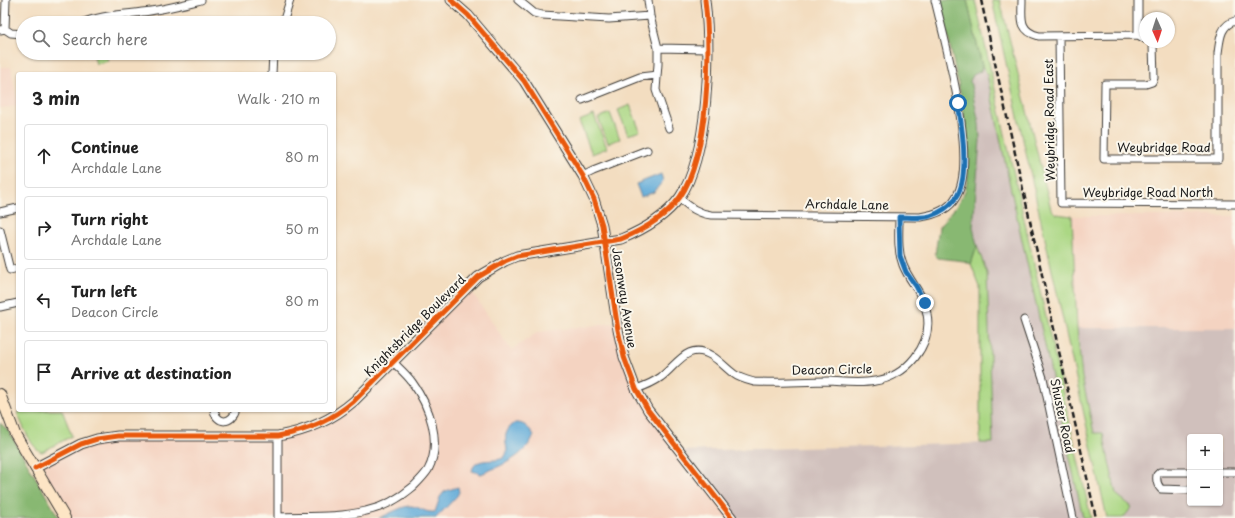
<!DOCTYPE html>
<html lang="en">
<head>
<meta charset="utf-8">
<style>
	:root { --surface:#fff; --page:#f2f2f2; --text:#222; --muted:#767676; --line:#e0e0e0 }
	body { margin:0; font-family:"Playpen Sans",sans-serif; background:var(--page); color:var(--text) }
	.controls { position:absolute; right:12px; bottom:12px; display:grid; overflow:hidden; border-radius:4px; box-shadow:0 1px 3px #0004 }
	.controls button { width:36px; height:36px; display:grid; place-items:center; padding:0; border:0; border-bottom:1px solid var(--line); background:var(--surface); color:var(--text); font:20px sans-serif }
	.compass { position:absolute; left:1139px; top:12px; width:36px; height:36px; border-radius:50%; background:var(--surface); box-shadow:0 1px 3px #0004; rotate:177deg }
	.stop { position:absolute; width:12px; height:12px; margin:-9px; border:3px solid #1f6fb2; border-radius:50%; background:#fff }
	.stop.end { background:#1f6fb2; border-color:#fff; box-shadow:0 1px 4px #0008 }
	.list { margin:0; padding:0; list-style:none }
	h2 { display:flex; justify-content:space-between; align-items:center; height:52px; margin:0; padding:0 16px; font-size:17px }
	h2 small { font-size:13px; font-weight:400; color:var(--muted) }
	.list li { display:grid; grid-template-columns:26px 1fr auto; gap:12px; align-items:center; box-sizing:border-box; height:64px; margin:0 8px 8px; padding:0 8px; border:1px solid var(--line); border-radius:4px }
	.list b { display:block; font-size:15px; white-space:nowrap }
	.list p { margin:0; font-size:13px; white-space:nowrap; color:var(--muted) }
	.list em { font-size:13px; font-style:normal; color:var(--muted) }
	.icon { flex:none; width:22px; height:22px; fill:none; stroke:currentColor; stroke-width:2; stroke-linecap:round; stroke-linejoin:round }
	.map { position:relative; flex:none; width:1235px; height:518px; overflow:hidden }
	.search { position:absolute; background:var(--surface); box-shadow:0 1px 3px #0004; left:16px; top:16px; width:320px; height:44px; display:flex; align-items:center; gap:10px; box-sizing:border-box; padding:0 14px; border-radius:22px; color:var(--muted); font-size:15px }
	.panel { position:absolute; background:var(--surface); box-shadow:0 1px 3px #0004; left:16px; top:72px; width:320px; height:340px; border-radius:4px }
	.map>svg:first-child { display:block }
	.built { fill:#f4d3c1 }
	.industrial { fill:#d0c0bc; fill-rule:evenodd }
	.green { fill:#abd784; stroke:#647a50 }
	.forest { fill:#88b872; stroke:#526a47 }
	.water { fill:#60aad8; stroke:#3e637a }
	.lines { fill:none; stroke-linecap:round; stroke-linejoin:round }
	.minor-casing { stroke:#3c3935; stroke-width:9 }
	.tertiary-casing { stroke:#3c3935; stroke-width:11 }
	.secondary-casing { stroke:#3c3935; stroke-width:12 }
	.minor { stroke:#fff; stroke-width:7 }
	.tertiary { stroke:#fff; stroke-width:9 }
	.secondary { stroke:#fde5c5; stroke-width:10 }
	.rail { stroke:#1c1c1c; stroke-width:2.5; stroke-dasharray:6 3; stroke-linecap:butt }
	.cycleway-casing { stroke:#fbf7ec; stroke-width:8 }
	.cycleway { stroke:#e8590c; stroke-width:5 }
	.route { stroke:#1f6fb2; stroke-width:5 }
	.labels { text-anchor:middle; stroke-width:4; stroke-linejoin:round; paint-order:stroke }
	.street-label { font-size:12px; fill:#1c1c1c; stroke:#fbf7ec }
</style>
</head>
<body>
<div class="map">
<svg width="1235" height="518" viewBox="0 0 1235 518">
	<rect width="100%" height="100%" fill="#fbf7ec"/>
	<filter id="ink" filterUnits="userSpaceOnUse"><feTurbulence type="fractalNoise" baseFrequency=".025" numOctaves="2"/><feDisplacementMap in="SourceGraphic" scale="8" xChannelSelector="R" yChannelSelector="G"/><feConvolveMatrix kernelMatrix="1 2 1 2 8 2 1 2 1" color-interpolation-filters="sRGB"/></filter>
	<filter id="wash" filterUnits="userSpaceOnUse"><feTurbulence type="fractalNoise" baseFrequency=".012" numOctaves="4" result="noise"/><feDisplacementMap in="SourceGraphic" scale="16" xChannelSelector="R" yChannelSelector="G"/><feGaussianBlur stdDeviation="0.9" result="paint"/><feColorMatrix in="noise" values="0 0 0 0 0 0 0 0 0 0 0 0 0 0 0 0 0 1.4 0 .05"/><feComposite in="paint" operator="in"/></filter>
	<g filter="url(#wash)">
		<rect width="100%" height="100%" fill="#f3ddc0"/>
		<path class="built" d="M0 67H11L18 106 0 108Z
			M1072 216H1235V328H1077Z
			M468 286 511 350 538 332 616 323 632 381 733 518H70L47 481 42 458 100 439 297 432 343 411Z"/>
		<path class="industrial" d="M982 66 987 74 1009 181 1083 518H733L678 451 993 443 977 246 973 227 980 140 979 123 970 81 973 75 981 71Z
			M1077 328H1235V518H1123L1132 507 1116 494 1103 434 1094 433 1082 377ZM1190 437H1220V503H1190Z"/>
		<path class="green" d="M967 0H975L1091 518H1083L1009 181 987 74 982 66Z
			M992 0H1000L1051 209 1056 214 1072 216 1077 328 1082 377 1094 433H1103L1116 494 1132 507 1123 518H1107Z
			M93 53H106L108 61 96 64Z
			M630 105 640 131 628 135 618 110Z
			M610 113 620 139 608 143 598 118Z
			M594 115 607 148 592 154 579 121Z
			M977 246 987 273 993 443H980V287L971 264Z
			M25 410H62L72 436 42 452C31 449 22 423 17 413Z"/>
		<path class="forest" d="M940 0H967L982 66 981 71 973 75 970 81 979 123 980 140 973 227 977 246 971 264 964 261 938 258 935 255 939 227 957 205 965 191 968 176 967 137 960 92Z
			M0 423 8 430 59 518H0Z"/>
		<path class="water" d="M661 174 663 181 654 192 641 197 636 184Z
			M515 423C524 422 529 428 534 435 524 458 502 465 481 474L472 471C475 455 496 464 504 457 513 449 496 436 515 423Z
			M458 487 459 492 457 496 436 518H379C387 515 404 505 411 506 421 507 424 513 435 512L440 497 445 491Z"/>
	</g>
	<g filter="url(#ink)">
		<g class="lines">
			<g class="minor-casing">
				<path id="minor" d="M518 0 534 13 542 15 609 19 650 16
					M648 0 650 16 658 48V64L656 90 669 128
					M1022 0C1022 17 1018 31 1039 36L1138 35 1145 39
					M1138 0V35
					M81 23C101 15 121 15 142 12 162 10 181 5 201 0
					M283 23 290 0
					M5 29 6 0
					M0 30 5 29 11 33 23 34
					M1059 36 1061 203 1235 204
					M1150 42 1153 45 1154 78 1152 82 1146 84H1105L1104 159H1218V53C1220 40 1220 25 1235 21
					M658 48 708 49
					M272 74 273 53
					M582 100 640 77 657 75
					M583 176 593 171 647 150
					M679 198C690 207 697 213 711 215L920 217C934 215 949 210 956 197 979 161 945 43 935 0
					M0 212 18 208
					M0 230 10 270 18 268
					M0 307 18 303
					M1024 320 1043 378 1073 518
					M636 389C645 386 654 382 661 377 678 364 688 341 712 356 720 361 726 368 734 374 739 378 747 380 754 382 779 383 804 381 830 381 844 382 861 384 875 381 906 377 933 345 927 314 924 294 910 283 903 265 897 250 899 233 899 217
					M214 410C217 425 232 424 236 410
					M278 436V518
					M1190 472H1160L1157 475C1156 481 1157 485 1161 489L1190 490
					M1220 472H1235
					M278 517C307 516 338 518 366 511 385 507 400 498 414 486 419 481 424 476 428 470 443 442 429 405 412 382 407 375 399 368 393 362"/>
			</g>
			<g class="tertiary-casing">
				<path id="tertiary" d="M451 0 468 15 524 81 583 176 594 199 602 225 618 330 624 357 636 389 648 410 732 518
					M35 468 81 444 97 439 118 436H278C307 431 331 421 354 401L478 277 505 261 517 256 621 239C643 230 665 218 680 197 709 155 711 50 705 0"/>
			</g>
			<g class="secondary-casing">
				<path id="secondary" d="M0 394 15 434 65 518"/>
			</g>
			<use href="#minor" class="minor"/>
			<use href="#tertiary" class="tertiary"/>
			<use href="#secondary" class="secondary"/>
			<path class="rail" d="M981 0 1096 518"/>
			<g class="cycleway-casing">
				<path id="cycleway" d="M451 0 468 15 524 81 583 176 594 199 602 225 618 330 624 357 636 389 648 410 732 518
					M35 468 81 444 97 439 118 436H278C307 431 331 421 354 401L478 277 505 261 517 256 621 239C643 230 665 218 680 197 709 155 711 50 705 0"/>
			</g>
			<use href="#cycleway" class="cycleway"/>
		</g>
	</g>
	<g class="lines" filter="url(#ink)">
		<path class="route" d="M925 303 916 286 906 272 900 256 899 217C909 217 920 219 930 216 939 213 949 207 955 199 970 180 962 126 958 103"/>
	</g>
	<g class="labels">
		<g class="street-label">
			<text transform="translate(1050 120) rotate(-91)" y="4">Weybridge Road East</text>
			<text x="1164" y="152">Weybridge Road</text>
			<text x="1148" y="197">Weybridge Road North</text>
			<text transform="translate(847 205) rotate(1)" y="4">Archdale Lane</text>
			<text transform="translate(624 298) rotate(81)" y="4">Jasonway Avenue</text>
			<text transform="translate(415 326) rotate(-45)" y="4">Knightsbridge Boulevard</text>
			<text transform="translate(832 370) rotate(-1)" y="4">Deacon Circle</text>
			<text transform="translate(1062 416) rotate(78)" y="4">Shuster Road</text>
		</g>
	</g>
</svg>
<div class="controls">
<button>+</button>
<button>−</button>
</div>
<svg class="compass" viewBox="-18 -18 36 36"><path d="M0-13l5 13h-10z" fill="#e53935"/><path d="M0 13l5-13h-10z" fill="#767676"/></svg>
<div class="stop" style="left:958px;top:103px"></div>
<div class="stop end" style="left:925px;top:303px"></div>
<div class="search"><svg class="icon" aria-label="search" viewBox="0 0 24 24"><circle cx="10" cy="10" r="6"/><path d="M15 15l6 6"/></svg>Search here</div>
<section class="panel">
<h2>3 min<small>Walk · 210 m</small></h2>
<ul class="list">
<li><svg class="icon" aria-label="ahead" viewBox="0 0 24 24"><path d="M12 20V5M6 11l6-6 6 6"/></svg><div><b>Continue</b><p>Archdale Lane</p></div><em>80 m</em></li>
<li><svg class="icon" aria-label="right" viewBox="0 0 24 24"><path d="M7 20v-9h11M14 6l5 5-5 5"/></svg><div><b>Turn right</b><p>Archdale Lane</p></div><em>50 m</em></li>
<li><svg class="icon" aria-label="left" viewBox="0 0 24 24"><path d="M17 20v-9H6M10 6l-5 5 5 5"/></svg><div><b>Turn left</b><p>Deacon Circle</p></div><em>80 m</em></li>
<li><svg class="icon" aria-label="arrive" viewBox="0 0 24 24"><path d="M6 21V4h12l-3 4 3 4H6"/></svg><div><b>Arrive at destination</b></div></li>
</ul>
</section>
</div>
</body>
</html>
